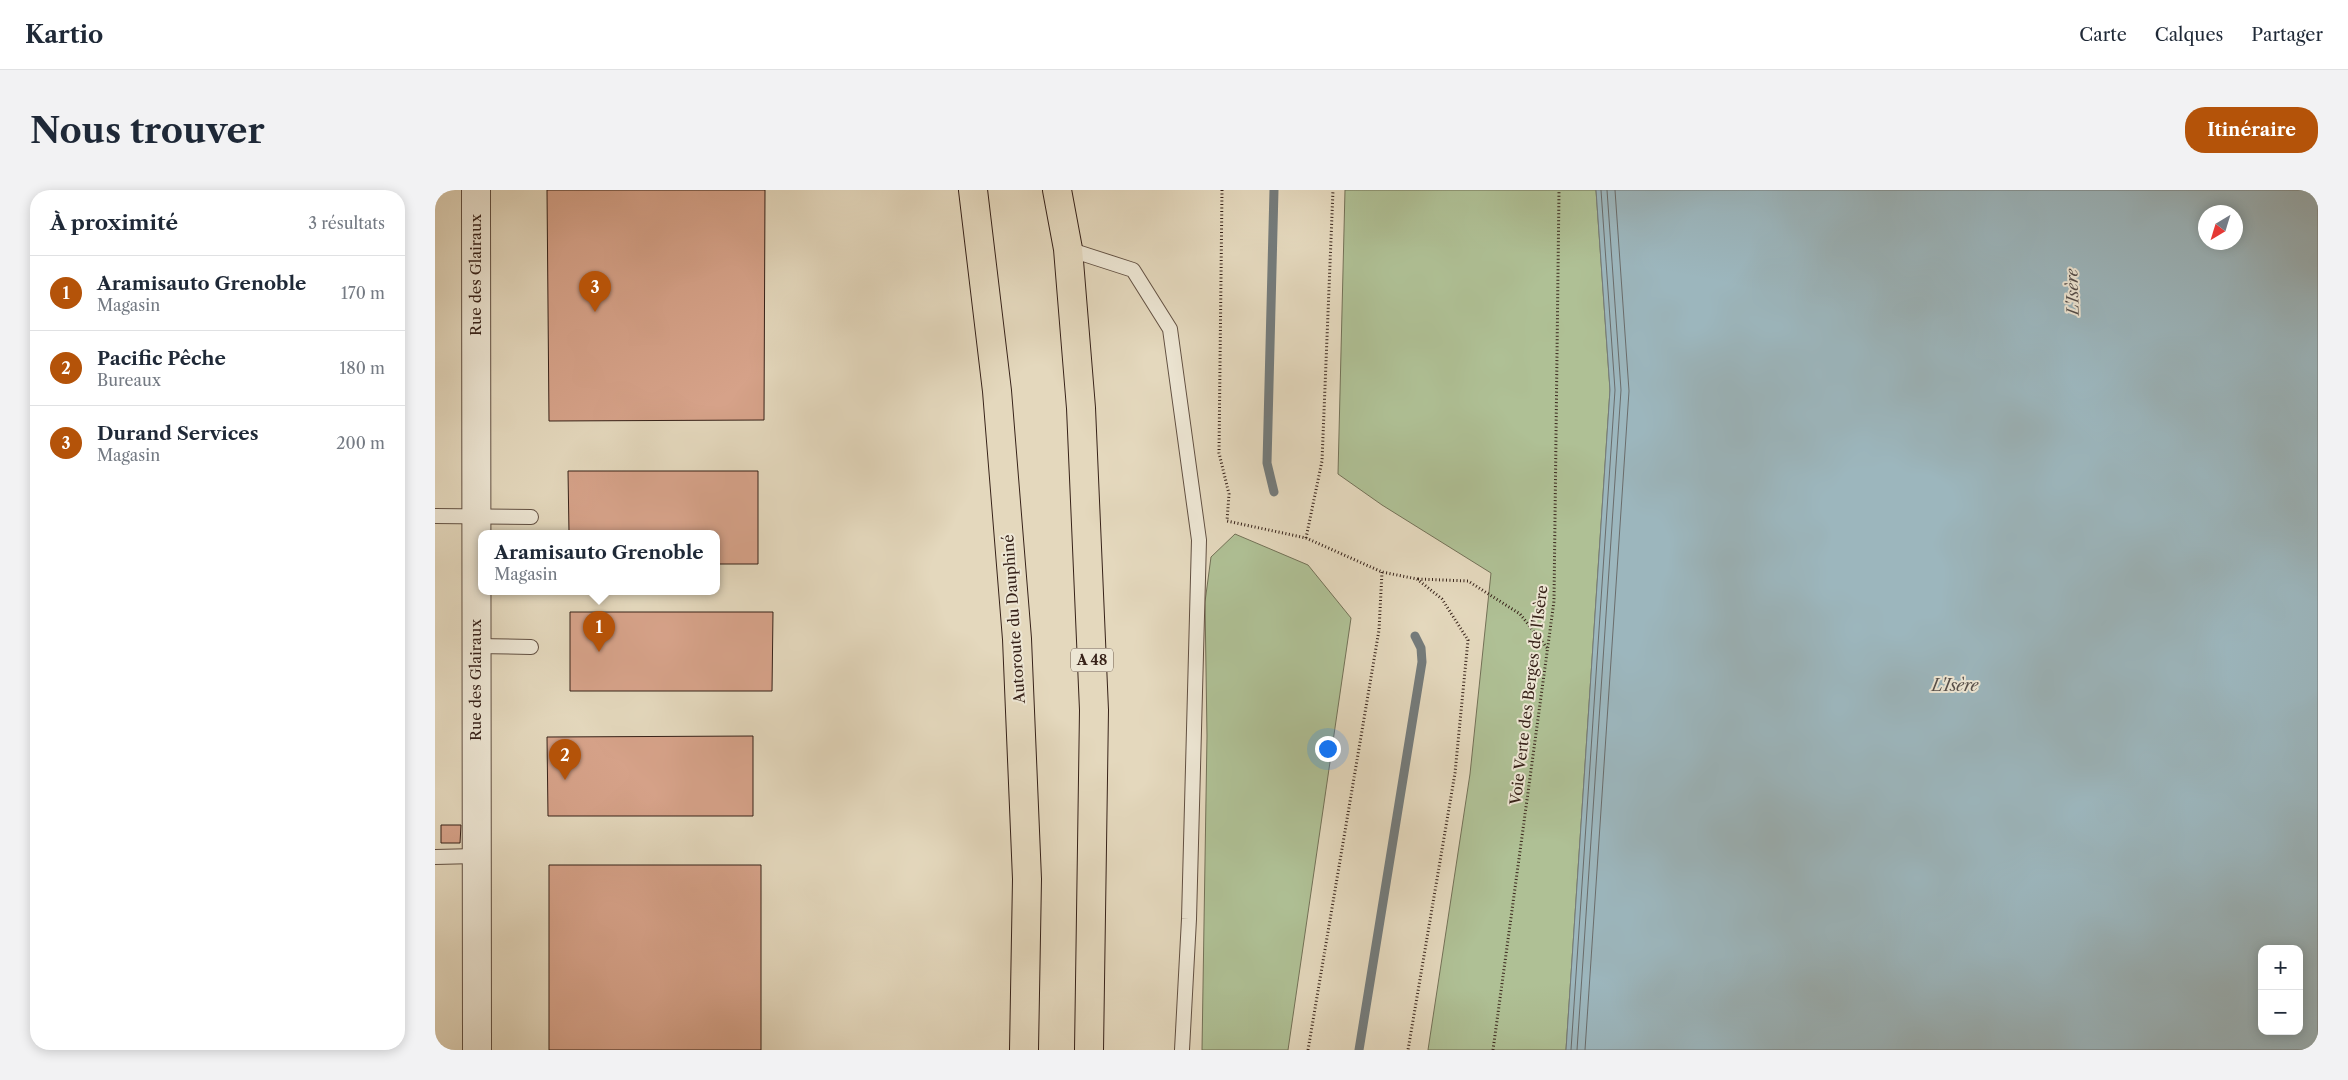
<!DOCTYPE html>
<html lang="fr">
<head>
<meta charset="utf-8">
<style>
	:root { --surface:#fff; --page:#f2f2f3; --text:#1f2937; --muted:#747a83; --line:#e0e1e3; --accent:#b45309 }
	body { margin:0; font-family:"Libre Caslon Text",serif; background:var(--page); color:var(--text) }
	.controls { position:absolute; right:15px; bottom:15px; display:grid; overflow:hidden; border-radius:10px; box-shadow:0 2px 12px #0003 }
	.controls button { width:45px; height:45px; display:grid; place-items:center; padding:0; border:0; border-bottom:1px solid var(--line); background:var(--surface); color:var(--text); font:25px sans-serif }
	.compass { position:absolute; left:1763px; top:15px; width:45px; height:45px; border-radius:50%; background:var(--surface); box-shadow:0 2px 12px #0003; rotate:218deg }
	.you { position:absolute; left:892px; top:558px; width:18px; height:18px; margin:-12px; border:4px solid #fff; border-radius:50%; background:#1a73e8; box-shadow:0 0 0 8px #1a73e833 }
	.badge { display:grid; place-items:center; width:32px; height:32px; border-radius:50%; background:var(--accent); color:#fff; font-size:16px; font-weight:700 }
	.pin { position:absolute; translate:-50% -41px; filter:drop-shadow(0 1px 2px #0008) }
	.pin::after { content:''; position:absolute; top:26px; width:18px; height:15px; background:inherit; clip-path:polygon(0 0,100% 0,50% 100%) }
	.popup { position:absolute; left:43px; top:340px; width:242px; height:65px; box-sizing:border-box; display:grid; place-content:center; border-radius:10px; background:var(--surface); filter:drop-shadow(0 1px 4px #0005); font-size:16px; white-space:nowrap; color:var(--muted) }
	.popup b { font-size:19px; color:var(--text) }
	.popup::after { content:''; position:absolute; left:50%; top:100%; margin-left:-10px; border:10px solid transparent; border-top-color:var(--surface) }
	.list { margin:0; padding:0; list-style:none }
	h2 { display:flex; justify-content:space-between; align-items:center; height:65px; margin:0; padding:0 20px; font-size:21px }
	h2 small { font-size:16px; font-weight:400; color:var(--muted) }
	.list li { display:grid; grid-template-columns:32px 1fr auto; gap:15px; align-items:center; box-sizing:border-box; height:75px; padding:0 20px; border-top:1px solid var(--line) }
	.list b { display:block; font-size:19px; white-space:nowrap }
	.list p { margin:0; font-size:16px; white-space:nowrap; color:var(--muted) }
	.list em { font-size:16px; font-style:normal; color:var(--muted) }
	.map { position:relative; flex:none; width:1883px; height:860px; overflow:hidden; border-radius:20px }
	header { display:flex; align-items:center; gap:30px; box-sizing:border-box; height:70px; padding:0 25px; background:var(--surface); border-bottom:1px solid var(--line) }
	header strong { font-size:24px }
	nav { display:flex; gap:28px; margin-inline-start:auto; font-size:18px }
	.intro { display:flex; align-items:center; justify-content:space-between; box-sizing:border-box; height:120px; padding:0 30px }
	h1 { margin:0; font-size:35px }
	.button { padding:12px 22px; border-radius:20px; background:var(--accent); color:#fff; font-size:18px; font-weight:700 }
	main { display:flex; gap:30px; padding:0 30px }
	aside { flex:1; background:var(--surface); border-radius:20px; box-shadow:0 2px 12px #0003 }
	.map>svg:first-child { display:block }
	.green { fill:#afc095; stroke:#737157 }
	.water { fill:#9cb6bd; stroke:#747b7b; fill-rule:evenodd }
	.lines { fill:none; stroke-linecap:round; stroke-linejoin:round }
	.shore { stroke:#6a6c6b; stroke-width:1 }
	.stream { stroke:#747b7b; stroke-width:9 }
	.building { fill:#d6a289; stroke:#372219 }
	.lane-casing { stroke:#625042; stroke-width:16 }
	.street-casing { stroke:#625042; stroke-width:30 }
	.highway-casing { stroke:#372219; stroke-width:30 }
	.path { stroke:#372219; stroke-width:3; stroke-dasharray:1 2.5; stroke-linecap:butt }
	.lane { stroke:#ede6d4; stroke-width:14 }
	.street { stroke:#ede6d4; stroke-width:28 }
	.highway { stroke:#e4d8bd; stroke-width:28 }
	.labels { text-anchor:middle; stroke-width:4; stroke-linejoin:round; paint-order:stroke }
	.shield { fill:#ede6d4; stroke:#6e5d51; stroke-width:1 }
	.shield-label { font-size:14px; font-weight:bold; fill:#372219 }
	.street-label { font-size:15px; fill:#372219; stroke:#ede6d4 }
	.water-label { font-size:16px; font-style:italic; fill:#554e4a; stroke:#ede6d4 }
</style>
</head>
<body>
<header>
<strong>Kartio</strong>
<nav><a>Carte</a><a>Calques</a><a>Partager</a></nav>
</header>
<div class="intro"><h1>Nous trouver</h1><a class="button">Itinéraire</a></div>
<main>
<aside>
<h2>À proximité<small>3 résultats</small></h2>
<ul class="list">
<li><span class="badge">1</span><div><b>Aramisauto Grenoble</b><p>Magasin</p></div><em>170 m</em></li>
<li><span class="badge">2</span><div><b>Pacific Pêche</b><p>Bureaux</p></div><em>180 m</em></li>
<li><span class="badge">3</span><div><b>Durand Services</b><p>Magasin</p></div><em>200 m</em></li>
</ul>
</aside>
<div class="map">
<svg width="1883" height="860" viewBox="0 0 1883 860">
	<rect width="100%" height="100%" fill="#e4d8bd"/>
	<filter id="stains"><feTurbulence type="fractalNoise" baseFrequency=".004" numOctaves="4"/><feColorMatrix values="0 0 0 0 .2 0 0 0 0 .09 0 0 0 0 .02 0 0 0 .5 -.17"/></filter>
	<radialGradient id="worn" r=".72"><stop offset=".6" stop-color="#630" stop-opacity="0"/><stop offset="1" stop-color="#630" stop-opacity=".3"/></radialGradient>
	<path class="green" d="M910 0H1161L1175 200 1131 860H993L1035 584 1056 383 947 315 903 284Z
		M800 344 873 375 916 428 853 860H767L772 546 770 412 776 367Z"/>
	<path class="water" d="M1161 0H1883V860H1131L1175 200ZM1770 22H1800V52H1770ZM1827 759H1864V841H1827Z"/>
	<g class="lines">
		<path class="shore" d="M1136 860 1180 200 1166 0
			M1142 860 1186 200 1172 0
			M1150 860 1194 201 1180 0"/>
		<path class="stream" d="M839 302 832 273 839 0
			M924 860 987 472 986 458 980 446"/>
	</g>
	<path class="building" d="M112 0H330L329 230 114 231Z
		M133 281H323V374H282V343H134Z
		M135 422H338L337 501H135Z
		M318 546V626H113L112 547Z
		M6 635H26L25 653H6Z
		M114 675H326V860H114Z"/>
	<g class="lines">
		<g class="lane-casing">
			<path id="lane" d="M633 59 698 80 735 139 764 350 754 729 747 860
				M0 326 96 327
				M41 456 96 457
				M0 667 41 666"/>
		</g>
		<g class="street-casing">
			<path id="street" d="M41 0 42 860"/>
		</g>
		<g class="highway-casing">
			<path id="highway" d="M538 0 562 201 582 449 592 689 589 860
				M622 0 633 59 646 218 659 520 654 860"/>
		</g>
		<path class="path" d="M787 0 784 263 794 304 792 331 871 348 947 382 982 389 1007 409 1033 450 1020 583 973 860
			M871 348 887 271 898 0
			M983 389 1033 391 1085 424 1113 459
			M873 860 944 440 947 382
			M1058 860 1119 411 1124 0"/>
		<use href="#lane" class="lane"/>
		<use href="#street" class="street"/>
		<use href="#highway" class="highway"/>
	</g>
	<g class="labels">
		<rect class="shield" x="636" y="458.5" width="42" height="23" rx="4"/>
		<g class="shield-label">
			<text x="657" y="475">A 48</text>
		</g>
		<g class="street-label">
			<text transform="translate(41 85) rotate(-90)" y="5">Rue des Glairaux</text>
			<text transform="translate(579 429) rotate(-94)" y="5">Autoroute du Dauphiné</text>
			<text transform="translate(41 490) rotate(-90)" y="5">Rue des Glairaux</text>
			<text transform="translate(1094 505) rotate(-83)" y="5">Voie Verte des Berges de l'Isère</text>
		</g>
		<g class="water-label">
			<text transform="translate(1637 102) rotate(-92)" y="6">L'Isère</text>
			<text x="1520" y="501">L'Isère</text>
		</g>
	</g>
	<rect width="100%" height="100%" filter="url(#stains)"/>
	<rect width="100%" height="100%" fill="url(#worn)"/>
</svg>
<div class="controls">
<button>+</button>
<button>−</button>
</div>
<svg class="compass" viewBox="-18 -18 36 36"><path d="M0-13l5 13h-10z" fill="#e53935"/><path d="M0 13l5-13h-10z" fill="#747a83"/></svg>
<div class="you"></div>
<div class="pin badge" style="left:164px;top:462px">1</div>
<div class="popup"><b>Aramisauto Grenoble</b>Magasin</div>
<div class="pin badge" style="left:130px;top:590px">2</div>
<div class="pin badge" style="left:160px;top:122px">3</div>
</div>
</main>
</body>
</html>
